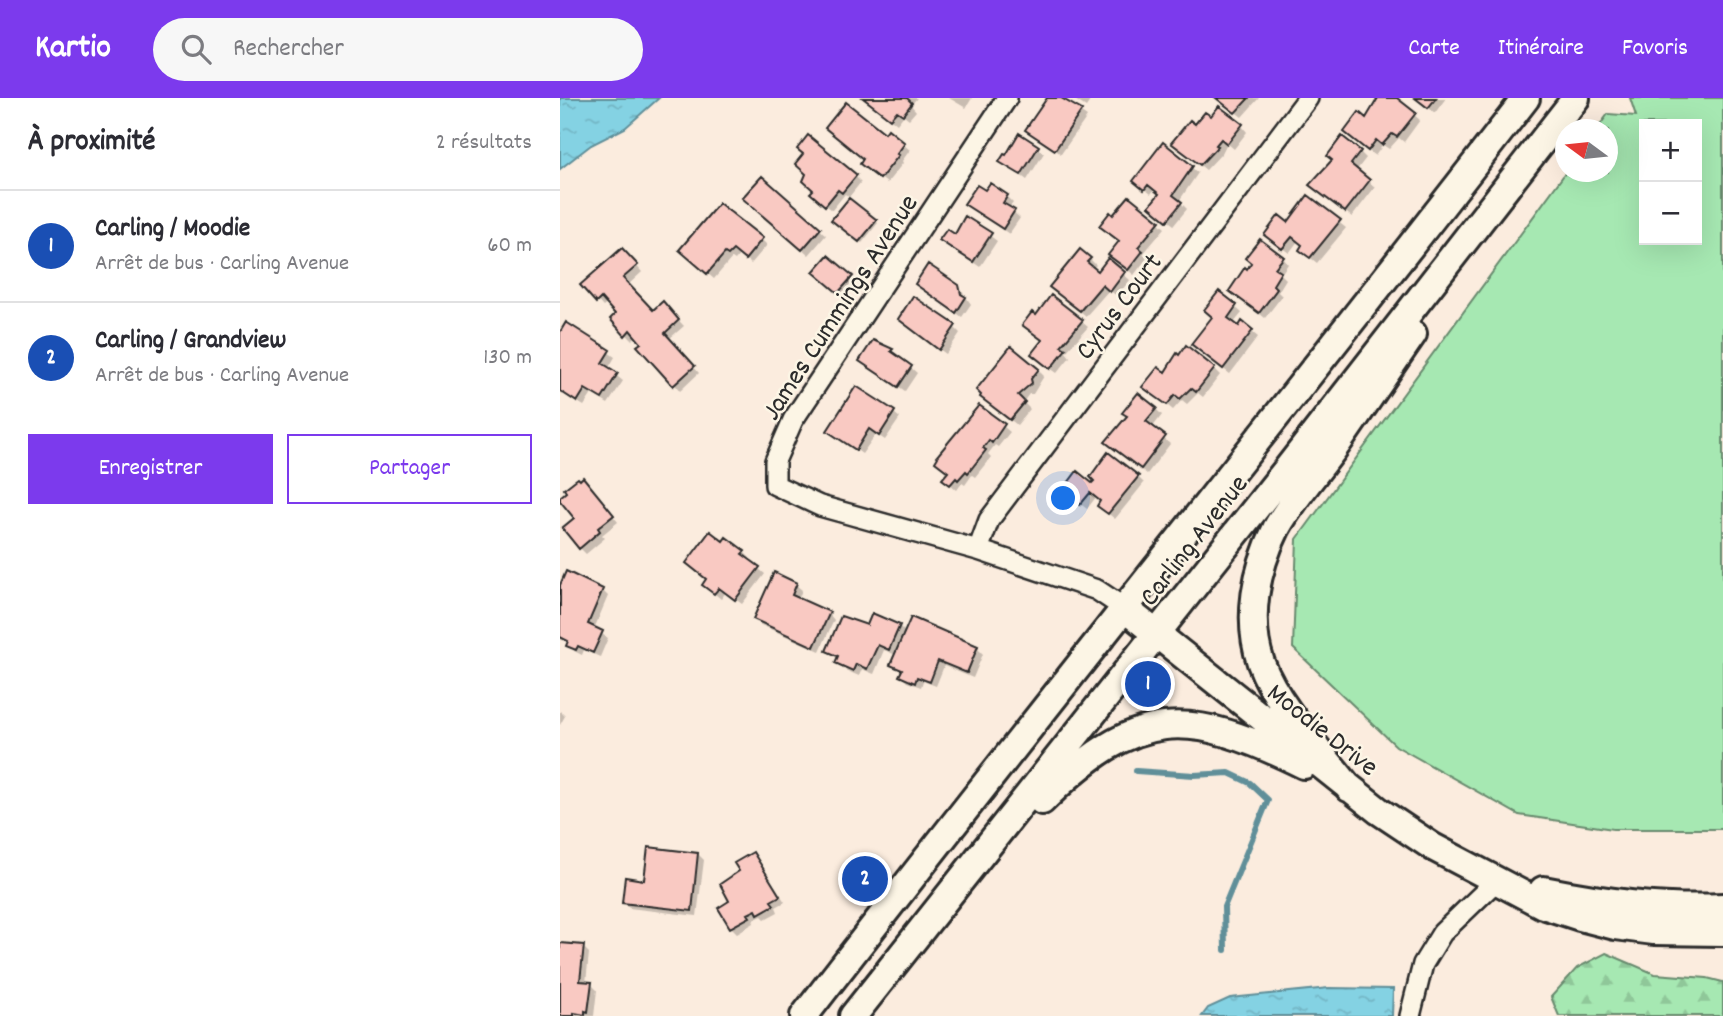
<!DOCTYPE html>
<html lang="fr">
<head>
<meta charset="utf-8">
<style>
	:root { --surface:#fff; --page:#f7f7f7; --text:#2b2b33; --muted:#7c7c81; --line:#e1e1e2; --accent:#7c3aed }
	body { margin:0; font-family:Dekko,sans-serif; background:var(--page); color:var(--text) }
	.controls { position:absolute; right:21px; top:21px; display:grid; overflow:hidden; border-radius:0px; box-shadow:0 7px 28px #0002 }
	.controls button { width:63px; height:63px; display:grid; place-items:center; padding:0; border:0; border-bottom:2px solid var(--line); background:var(--surface); color:var(--text); font:35px sans-serif }
	.compass { position:absolute; left:995px; top:21px; width:63px; height:63px; border-radius:50%; background:var(--surface); box-shadow:0 7px 28px #0002; rotate:285deg }
	.you { position:absolute; left:504px; top:401px; width:24px; height:24px; margin:-18px; border:5px solid #fff; border-radius:50%; background:#1a73e8; box-shadow:0 0 0 10px #1a73e833 }
	.badge { display:grid; place-items:center; width:46px; height:46px; border-radius:50%; background:var(--accent); color:#fff; font-size:23px; font-weight:700 }
	.pin { position:absolute; translate:-50% -50%; border:4px solid #fff; box-shadow:0 2px 7px #0006 }
	.list { margin:0; padding:0; list-style:none }
	h2 { display:flex; justify-content:space-between; align-items:center; height:91px; margin:0; padding:0 28px; font-size:30px }
	h2 small { font-size:23px; font-weight:400; color:var(--muted) }
	.list li { display:grid; grid-template-columns:46px 1fr auto; gap:21px; align-items:center; box-sizing:border-box; height:112px; padding:0 28px; border-top:2px solid var(--line) }
	.list b { display:block; font-size:26px; white-space:nowrap }
	.list p { margin:0; font-size:23px; white-space:nowrap; color:var(--muted) }
	.list em { font-size:23px; font-style:normal; color:var(--muted) }
	.actions { display:flex; gap:14px; padding:21px 28px }
	.actions a { flex:1; padding:16px 0; border:2px solid var(--accent); border-radius:0px; text-align:center; font-size:24px; color:var(--accent) }
	.actions .main { background:var(--accent); color:#fff }
	.icon { flex:none; width:38px; height:38px; fill:none; stroke:currentColor; stroke-width:2; stroke-linecap:round; stroke-linejoin:round }
	.map { position:relative; flex:none; width:1163px; height:918px; overflow:hidden }
	header { display:flex; align-items:center; gap:42px; box-sizing:border-box; height:98px; padding:0 35px; background:var(--accent); color:#fff }
	header strong { font-size:33px }
	nav { display:flex; gap:38px; margin-inline-start:auto; font-size:24px }
	.search { width:490px; height:63px; background:var(--page); display:flex; align-items:center; gap:18px; box-sizing:border-box; padding:0 24px; border-radius:38px; color:var(--muted); font-size:26px }
	main { display:flex }
	aside { flex:1; background:var(--surface) }
	.map>svg:first-child { display:block }
	.grass { fill:#a6e8b2; stroke:#688a6e; stroke-width:2; fill-rule:evenodd }
	.forest { fill:url(#forest-firs); stroke:#688a6e; stroke-width:2 }
	.water { fill:url(#water-ripples); stroke:#608f99; stroke-width:2 }
	.shadow { fill:#0003 }
	.lines { fill:none; stroke-linecap:round; stroke-linejoin:round }
	.stream { stroke:#608f99; stroke-width:6 }
	.building { fill:#f9c9c2; stroke:#2b2b2b; stroke-width:2 }
	.street-casing { stroke:#2b2b2b; stroke-width:24 }
	.secondary-casing { stroke:#2b2b2b; stroke-width:32 }
	.street { stroke:#fcf5e5; stroke-width:19 }
	.secondary { stroke:#fcf5e5; stroke-width:26 }
	.labels { text-anchor:middle; stroke-width:5; stroke-linejoin:round; paint-order:stroke }
	.street-label { font-size:28px; fill:#2b2b2b; stroke:#fcf5e5 }
</style>
</head>
<body>
<header>
<strong>Kartio</strong>
<div class="search"><svg class="icon" aria-label="search" viewBox="0 0 24 24"><circle cx="10" cy="10" r="6"/><path d="M15 15l6 6"/></svg>Rechercher</div>
<nav><a>Carte</a><a>Itinéraire</a><a>Favoris</a></nav>
</header>
<main>
<aside>
<h2>À proximité<small>2 résultats</small></h2>
<ul class="list">
<li><span class="badge" style="background:#1a4fb4">1</span><div><b>Carling / Moodie</b><p>Arrêt de bus · Carling Avenue</p></div><em>60 m</em></li>
<li><span class="badge" style="background:#1a4fb4">2</span><div><b>Carling / Grandview</b><p>Arrêt de bus · Carling Avenue</p></div><em>130 m</em></li>
</ul>
<div class="actions"><a class="main">Enregistrer</a><a>Partager</a></div>
</aside>
<div class="map">
<svg width="1163" height="918" viewBox="0 0 1163 918">
	<defs>
		<pattern id="forest-firs" width="22" height="20" patternUnits="userSpaceOnUse" patternTransform="scale(1.75)"><rect width="22" height="20" fill="#a6e8b2"/><path d="M5 1l3.5 6h-7zM16 11l3.5 6h-7z" fill="#8fc799"/></pattern>
		<pattern id="water-ripples" width="26" height="14" patternUnits="userSpaceOnUse" patternTransform="scale(1.75)"><rect width="26" height="14" fill="#84d2e3"/><path d="M2 4q2-2 4 0t4 0M15 11q2-2 4 0t4 0" fill="none" stroke="#72b4c3"/></pattern>
	</defs>
	<rect width="100%" height="100%" fill="#fbecde"/>
	<filter id="ink" filterUnits="userSpaceOnUse"><feTurbulence type="fractalNoise" baseFrequency=".0143" numOctaves="2"/><feDisplacementMap in="SourceGraphic" scale="14" xChannelSelector="R" yChannelSelector="G"/><feConvolveMatrix kernelMatrix="1 2 1 2 8 2 1 2 1" color-interpolation-filters="sRGB"/></filter>
	<g filter="url(#ink)">
		<path class="grass" d="M1070 0H1163V731H1053L959 717 836 648 733 550 737 441 1006 74H1048V32L1037 31 1048 16 1076 18ZM1084 26H1137V142H1084Z"/>
		<path class="forest" d="M1046 855 1095 876 1147 880 1163 884V918H999L991 899 1017 870Z"/>
		<path class="water" d="M0 0H99L65 30 31 47 0 71Z
			M769 890 833 891 832 918H642L648 910 670 900Z"/>
		<path class="shadow" d="M304 0H357L351 7 356 13 349 21 344 17 337 26Z
			M389 0H412L406 10Z
			M490 0H499L527 19 501 56 467 32Z
			M512 0H532L526 9Z
			M657 0H699L682 19Z
			M823 0H834L860 22 844 44 839 40 829 51 823 47 815 58 792 40Z
			M856 0H886L875 15Z
			M651 21 682 28 687 34 674 51 667 45 662 55 646 72 620 51Z
			M325 38 344 47 350 52 342 63 343 65 327 85 308 71 305 62Z
			M460 38 484 55 467 82 441 63 447 59Z
			M603 46 638 75 619 103 627 111 614 127 597 114 600 96 594 92 591 96 581 88Z
			M800 54 806 60 796 73 815 89 792 119 757 93Z
			M245 56 295 78 301 84 289 99 285 96 272 112 259 101 249 78Z
			M202 80 266 137 249 157 190 105Z
			M425 95 447 99 453 105 449 110 460 120 449 136 407 106Z
			M569 100 605 130 583 156 587 160 574 177 556 162 561 144 553 120Z
			M748 100 786 130 757 165 747 157 744 148 738 143 729 155 713 143Z
			M290 102 318 125 302 145 274 121Z
			M406 120 437 143 420 169 381 142 396 139Z
			M202 142 207 147 191 166 180 156 175 162 172 160 154 181 127 158Z
			M62 152 82 174 68 187 93 214 103 206 124 228 109 241 139 275 120 293 77 237 72 242 52 221 58 216 48 205 43 209 23 187Z
			M268 159 294 182 281 196 255 174Z
			M723 160 728 166 721 176 726 181 718 194 722 198 705 220 678 198Z
			M530 161 536 167 532 171 538 175 548 163 570 182 557 198 549 192 526 218 497 194Z
			M398 188 411 206 402 219 363 191Z
			M659 195 682 215 673 226 679 231 682 226 698 239 670 276 639 252 654 220Z
			M492 199 528 229 506 254 510 259 497 275 479 262 483 243 470 233 476 219Z
			M7 226 55 259 48 271 63 283 48 306 32 296 24 308 0 293V237Z
			M346 227 394 229 400 235 386 256Z
			M313 244 332 253 357 275 345 293 301 262Z
			M654 271 660 277 643 299 638 295 627 306 622 302 613 312 591 294 605 277Z
			M478 272 484 278 473 296H469L463 304 470 311 457 327 428 304Z
			M420 309 450 334 438 349 435 347 428 356 431 359 415 379 412 377 405 387 402 385 397 392 390 386 389 375Z
			M596 311 602 317 592 330 610 346 587 376 553 350Z
			M334 315 340 320 325 342 316 336 302 356 269 332Z
			M578 379 584 385 555 421 545 413 542 403 536 399 527 411 510 398Z
			M29 388 58 424 42 437 45 440 26 456 20 450 16 420Z
			M164 445 184 454 190 460 188 462 205 476 182 506 166 494 161 501 144 487Z
			M236 487 242 492 238 502 269 516 274 522 260 553 201 527 195 521Z
			M0 491 42 492 48 498 34 531 48 540 40 559 24 552 22 557 14 553 9 545 0 541Z
			M339 528 346 535 417 550 423 556 413 580 384 568 376 588 363 583 361 589 347 584 341 578 343 574 332 566 336 557 324 552 314 576 302 571 299 578 283 571 277 565 278 561 268 553 308 530Z
			M0 613 5 618 0 627Z
			M138 756 144 762 137 818 69 810 63 804 86 783Z
			M193 756 225 804 216 809 218 814 205 821 202 818 193 822 194 825 177 835 171 829 172 804 181 774Z
			M0 847 23 849 29 855 26 885 31 886 37 892 34 918H0Z"/>
		<g class="lines">
			<path class="stream" d="M576 673 634 677 669 675 690 685 708 702 664 809 665 852"/>
		</g>
		<path class="building" d="M303 0H347L352 5 343 17 337 13 330 21Z
			M487 0H501L522 12 495 52 465 32Z
			M656 0H689L675 15Z
			M818 0H837L856 15 837 39 832 36 822 47 816 42 808 53 784 34 799 14 806 20Z
			M855 0H876L868 10Z
			M286 4 325 35 328 31 345 45 337 56 339 57 320 81 300 66 303 61 265 30Z
			M659 8 683 26 667 46 661 41 656 47 658 48 640 67 611 45 630 22 635 26 645 14 651 18Z
			M459 35 479 48 461 77 439 64 444 56 446 57Z
			M248 37 297 77 282 95 278 92 265 108 250 95 253 92 243 83 246 76 235 66 243 56 237 51Z
			M782 38 801 53 791 66 810 82 785 114 749 87 772 62 767 58Z
			M603 44 633 68 613 97 622 104 607 123 589 108 599 96 588 87 584 92 573 83Z
			M202 78 261 130 242 152 182 100Z
			M430 85 448 97 443 105 455 112 443 131 404 106 417 87 425 92Z
			M748 97 781 122 750 160 739 152 742 147 732 139 722 151 704 137 719 117 728 124Z
			M569 98 600 123 578 149 583 153 568 172 548 157 559 143 539 128 550 114 553 117Z
			M289 100 317 122 299 144 271 122Z
			M159 105 203 140 185 162 173 152 168 157 165 155 147 176 119 152Z
			M405 118 432 135 413 164 379 142 387 131 395 136Z
			M700 141 724 159 715 170 721 174 713 187 717 191 699 215 669 193 685 169 687 171 691 165 685 160Z
			M62 150 78 167 63 180 93 212 103 203 119 222 105 235 135 268 113 288 77 248 81 245 70 232 65 238 50 221 55 216 41 200 36 205 20 187Z
			M520 151 531 160 527 164 538 173 548 160 565 174 550 194 542 187 520 213 489 189Z
			M268 157 293 178 278 195 253 174Z
			M368 166 399 187 401 196 406 199 396 215 355 186Z
			M659 193 677 207 668 220 679 228 682 223 693 232 663 271 631 246 652 219 644 212Z
			M491 197 523 222 501 248 506 251 490 271 471 256 482 242 462 227 472 214 476 217Z
			M353 198 396 227 379 252 338 221Z
			M6 224 50 252 42 265 58 275 42 301 25 291 17 304 0 293V234Z
			M313 242 333 251 331 253 352 268 338 289 299 263Z
			M626 247 655 270 636 294 631 290 620 301 615 297 607 307 582 289 598 269 605 274 617 255 619 257Z
			M451 248 479 271 471 281 472 285 458 297 465 304 450 322 420 299 421 297 416 292Z
			M296 288 335 313 319 338 309 331 296 352 267 333Z
			M578 295 597 310 586 323 606 338 581 371 545 344 567 318 562 315Z
			M419 307 445 326 432 345 429 342 423 350 426 352 408 375 406 373 398 382 396 380 390 387 382 381 388 374 375 364 378 359 377 358Z
			M548 354 579 378 548 416 537 408 540 403 530 395 520 407 502 393 517 373 532 385 534 383 530 379Z
			M23 379 54 417 38 430 40 433 19 451 2 430 14 420 0 403V399L6 394 4 391 18 380 20 382Z
			M150 433 163 443 166 439 185 453 182 456 200 469 175 502 159 490 154 496 142 487 146 481 126 465Z
			M6 473 43 491 28 526 43 533 33 555 18 548 16 552 6 548 8 543 0 539V487Z
			M214 474 237 485 232 497 270 514 254 549 193 521Z
			M312 515 340 527 329 552 318 547 307 571 296 566 293 573 275 565 278 558 266 553 281 518 307 527Z
			M351 519 418 548 407 575 378 563 370 584 357 579 355 585 339 578 342 572 330 567Z
			M88 749 138 755 132 813 62 805 65 779 84 782Z
			M193 754 220 798 211 803 214 807 198 816 196 812 188 816 190 819 170 830 158 810 169 803 160 786 179 773 174 765Z
			M0 845 24 847 20 883 32 884 28 914 25 913V917L14 915V918H0Z"/>
		<g class="lines">
			<g class="street-casing">
				<path id="street" d="M447 0 233 322 215 363V387L260 408 418 452 537 492 564 510
					M418 452 429 422 748 0
					M850 918 863 866 882 835 937 782"/>
			</g>
			<g class="secondary-casing">
				<path id="secondary" d="M564 510 819 713 873 749 983 807 1020 819 1055 828 1094 833 1163 834
					M789 690C760 652 717 609 701 565 686 521 696 471 716 431 731 403 759 372 778 345 803 309 828 272 853 236
					M482 703C577 608 627 610 744 667
					M983 792C1043 804 1101 812 1163 809
					M244 918C482 610 728 308 966 0
					M293 918 727 371 1016 0"/>
			</g>
			<use href="#street" class="street"/>
			<use href="#secondary" class="secondary"/>
		</g>
	</g>
	<g class="labels">
		<g class="street-label">
			<text transform="translate(557 207) rotate(-53)" y="10">Cyrus Court</text>
			<text transform="translate(278 208) rotate(-57)" y="10">James Cummings Avenue</text>
			<text transform="translate(632 441) rotate(-52)" y="10">Carling Avenue</text>
			<text transform="translate(764 630) rotate(38)" y="10">Moodie Drive</text>
		</g>
	</g>
</svg>
<div class="controls">
<button>+</button>
<button>−</button>
</div>
<svg class="compass" viewBox="-18 -18 36 36"><path d="M0-13l5 13h-10z" fill="#e53935"/><path d="M0 13l5-13h-10z" fill="#7c7c81"/></svg>
<div class="you"></div>
<div class="pin badge" style="left:588px;top:586px;background:#1a4fb4">1</div>
<div class="pin badge" style="left:305px;top:781px;background:#1a4fb4">2</div>
</div>
</main>
</body>
</html>
